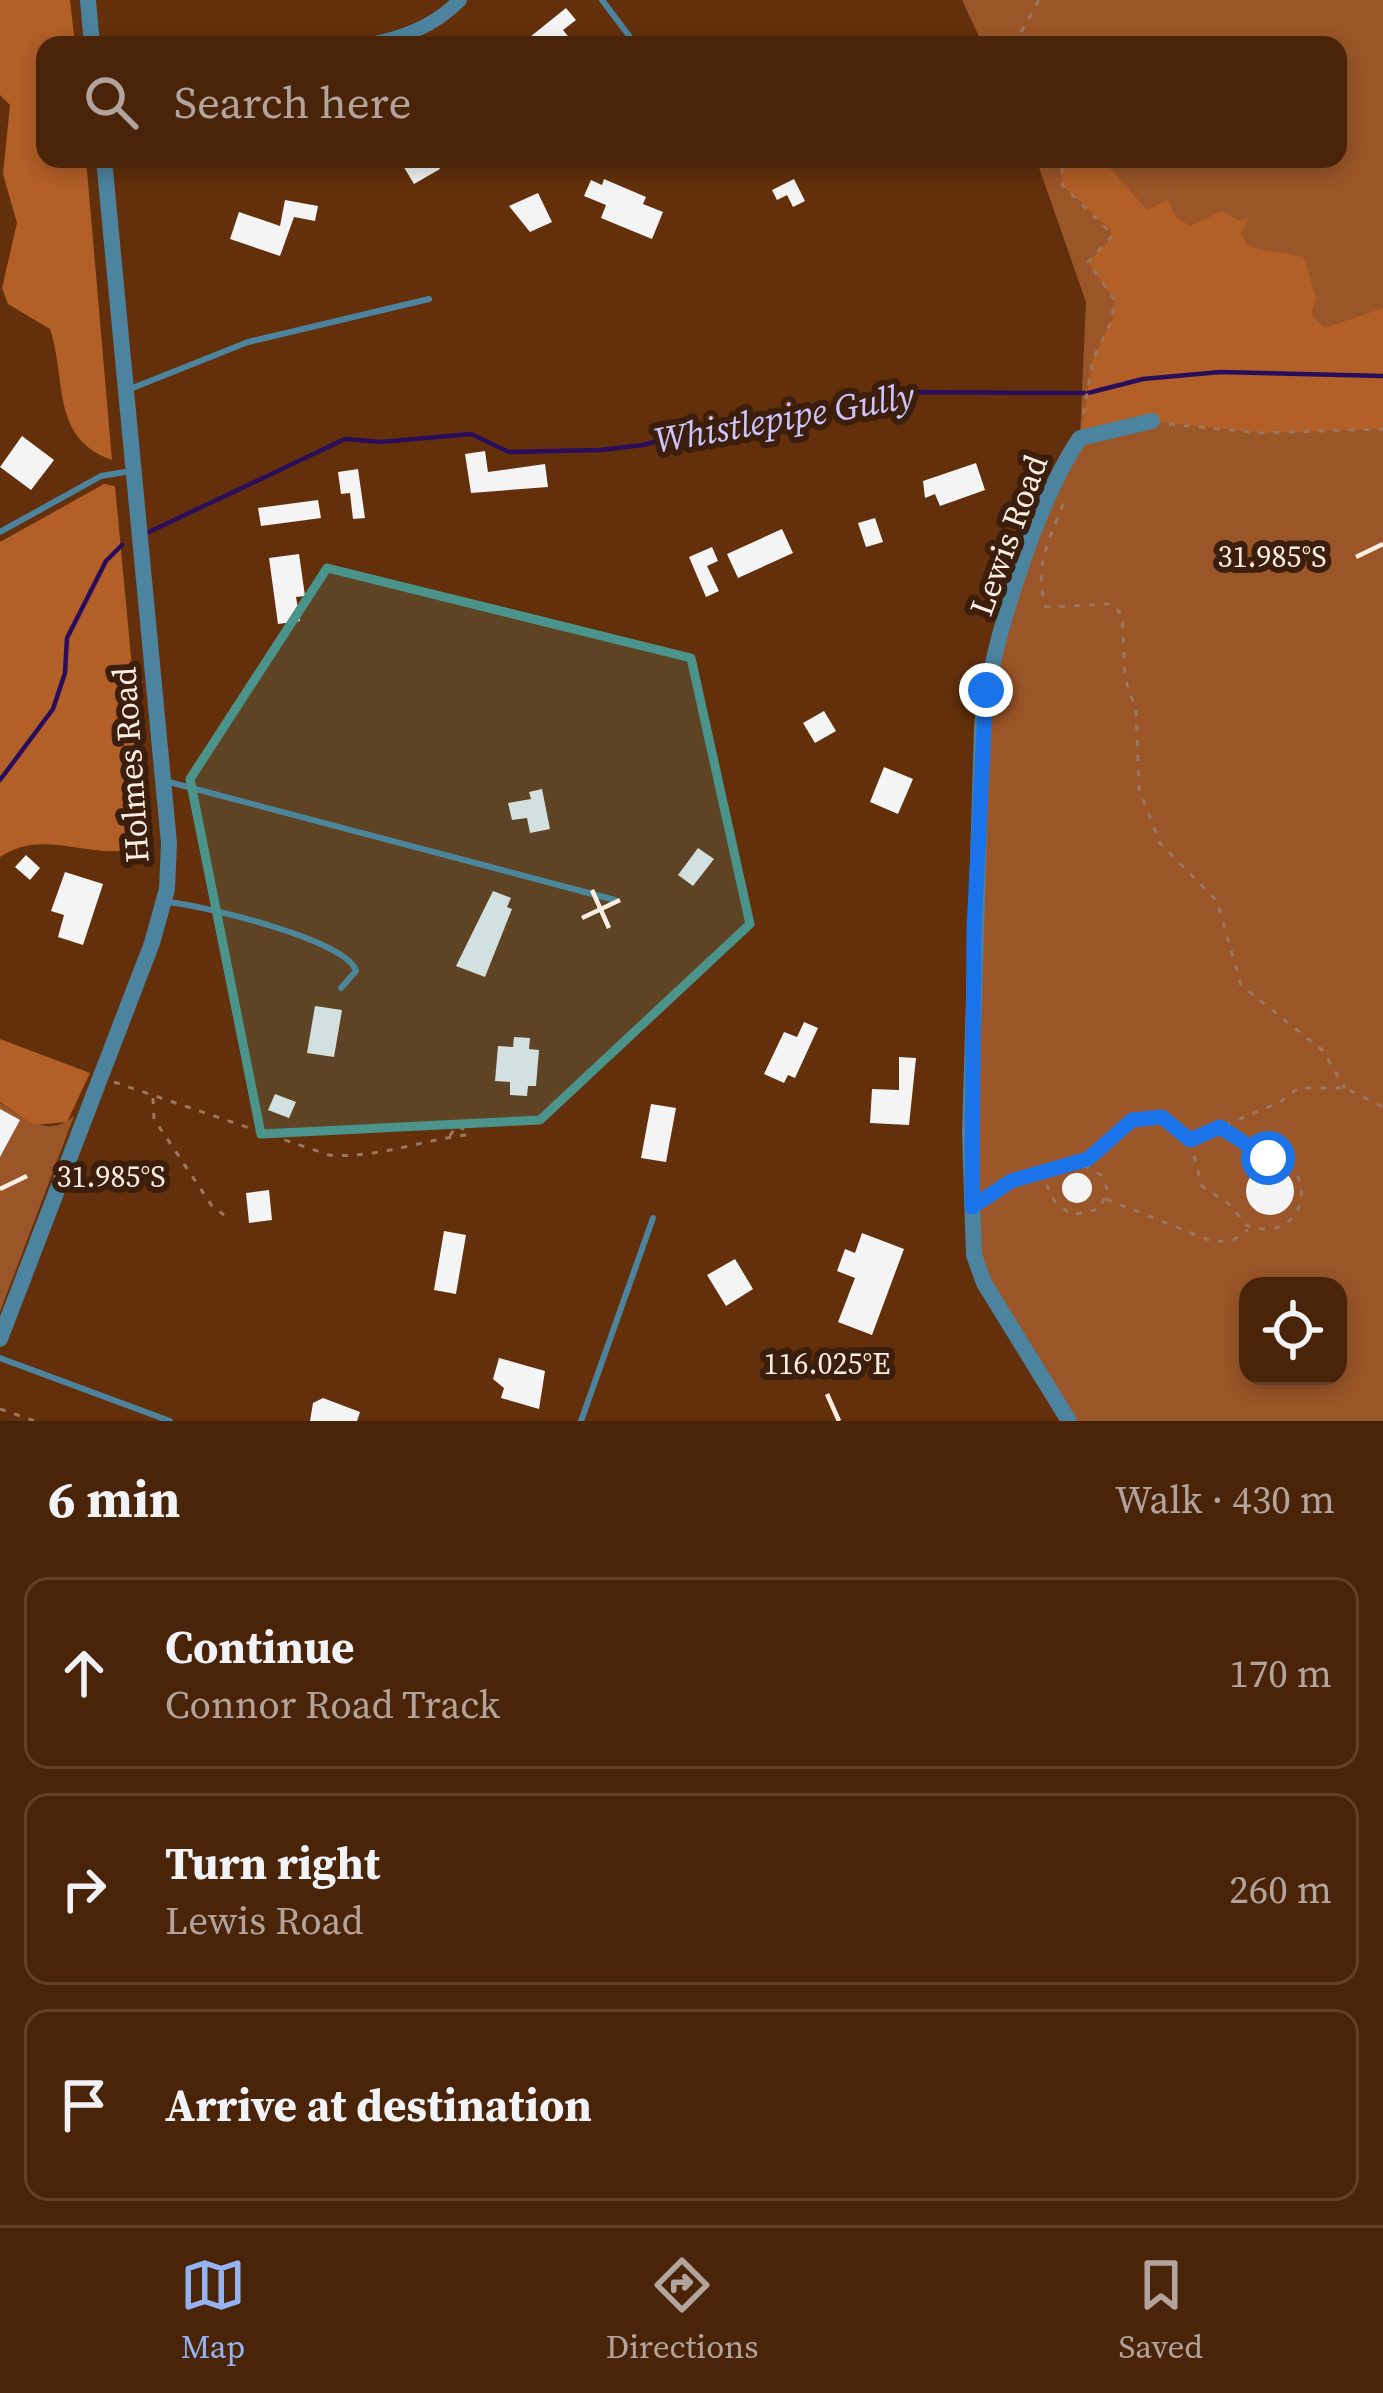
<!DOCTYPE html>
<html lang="en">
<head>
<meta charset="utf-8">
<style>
	:root { --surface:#4a2408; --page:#512c12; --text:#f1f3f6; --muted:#b2a49c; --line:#614129; --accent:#95b2f1 }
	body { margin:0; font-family:"Source Serif 4",serif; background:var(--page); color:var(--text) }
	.controls { position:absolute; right:36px; bottom:36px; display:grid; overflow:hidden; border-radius:24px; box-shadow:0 6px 18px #0003 }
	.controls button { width:108px; height:108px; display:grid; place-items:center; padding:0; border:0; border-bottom:3px solid var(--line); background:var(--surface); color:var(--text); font:60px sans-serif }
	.stop { position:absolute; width:36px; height:36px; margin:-27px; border:9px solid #1a73e8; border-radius:50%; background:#fff }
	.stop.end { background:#1a73e8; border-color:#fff; box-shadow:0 3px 12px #0008 }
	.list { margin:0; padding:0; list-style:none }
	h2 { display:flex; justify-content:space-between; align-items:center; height:156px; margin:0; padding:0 48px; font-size:51px }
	h2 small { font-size:39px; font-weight:400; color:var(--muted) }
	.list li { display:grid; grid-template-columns:78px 1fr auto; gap:36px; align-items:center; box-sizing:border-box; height:192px; margin:0 24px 24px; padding:0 24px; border:3px solid var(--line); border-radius:24px }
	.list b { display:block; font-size:45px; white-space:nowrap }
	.list p { margin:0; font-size:39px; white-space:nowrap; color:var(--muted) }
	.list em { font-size:39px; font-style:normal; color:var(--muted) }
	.icon { flex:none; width:66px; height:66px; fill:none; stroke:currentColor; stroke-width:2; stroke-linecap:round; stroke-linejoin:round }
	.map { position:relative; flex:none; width:1383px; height:1421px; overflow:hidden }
	.search { position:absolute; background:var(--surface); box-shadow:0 6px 18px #0003; left:36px; right:36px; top:36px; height:132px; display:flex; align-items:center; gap:30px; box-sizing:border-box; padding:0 42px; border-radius:24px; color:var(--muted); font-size:45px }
	.sheet { height:804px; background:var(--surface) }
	nav { display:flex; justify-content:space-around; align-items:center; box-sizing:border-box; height:168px; border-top:3px solid var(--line); background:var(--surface); font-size:33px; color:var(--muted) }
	nav a { display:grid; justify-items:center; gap:6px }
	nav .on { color:var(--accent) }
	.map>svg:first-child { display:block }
	.green { fill:#9a5528; fill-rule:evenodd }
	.forest { fill:#b25f28 }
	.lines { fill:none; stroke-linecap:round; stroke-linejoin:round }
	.stream { stroke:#2a0e5c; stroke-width:4.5 }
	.building { fill:#f4f4f4 }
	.path { stroke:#9d775c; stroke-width:3; stroke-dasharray:6 9; stroke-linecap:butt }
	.service { stroke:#4c839e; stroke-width:6 }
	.minor { stroke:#4c839e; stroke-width:14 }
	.tertiary { stroke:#4c839e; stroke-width:16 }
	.route { stroke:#1a73e8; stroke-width:15 }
	.marked { fill:#4a948b; fill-opacity:0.2; stroke:#4a948b; stroke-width:9; stroke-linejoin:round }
	.ticks { fill:none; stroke:#fdede3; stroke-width:4.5 }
	.labels { text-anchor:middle; stroke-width:12; stroke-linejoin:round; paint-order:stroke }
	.street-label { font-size:33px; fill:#fdede3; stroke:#3b1e0b }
	.water-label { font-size:36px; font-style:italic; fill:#cdc5fc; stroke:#3b1e0b }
	.ticks-label { font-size:30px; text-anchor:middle; fill:#fdede3; stroke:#3b1e0b; stroke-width:12; stroke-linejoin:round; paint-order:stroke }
</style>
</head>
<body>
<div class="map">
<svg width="1383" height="1421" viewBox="0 0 1383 1421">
	<rect width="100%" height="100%" fill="#63300b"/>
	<path class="green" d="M962 0H1383V1421H1065L974 1255 986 690 1023 570 1080 437 1086 302 1036 159H1338V45H983ZM1248 1286H1338V1376H1248Z
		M0 1103C24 1116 46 1140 74 1116L0 1312Z"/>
	<path class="forest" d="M0 0H70L75 45H45V159H86L112 460C50 438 67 380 50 329L8 304 2 288 17 223 3 174 10 105 0 95Z
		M1075 159H1102L1147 210 1168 200 1176 217 1190 226 1222 211 1240 221 1249 217 1241 234 1249 247 1304 257 1316 298 1311 315 1325 328 1383 308V429L1260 433 1152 421 1080 438 1093 359 1112 320 1114 300 1088 262 1110 240 1111 230 1062 185V170Z
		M104 484 115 486 140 753 134 837 119 851C77 853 38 831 0 857V542Z
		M0 1039 90 1073 67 1122 34 1125 0 1102Z"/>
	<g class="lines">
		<path class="stream" d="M1088 393 1143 379 1220 372 1383 376
			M149 532 345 439 381 442 471 434 509 452 600 450 643 445 749 415 810 419 892 392 1084 393
			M0 780 53 709 65 673 67 638 106 561 122 545"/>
	</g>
	<path class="building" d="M566 8 576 20 563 30 575 45H520Z
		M399 159H434L440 169 414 184Z
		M604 179 646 197 643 204 663 212 652 239 601 218 606 205 584 196 591 180 602 185Z
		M794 179 805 201 793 207 787 195 777 200 772 190Z
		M538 193 552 222 530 232 509 206Z
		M285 200 318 206 315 221 294 217 280 256 230 239 239 212 280 226Z
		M22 436 54 460 31 490 0 467Z
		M485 451 488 472 545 464 548 487 471 493 465 454Z
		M976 463 985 490 940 506 935 494 925 498 923 481Z
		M358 469 365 518 353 519 350 493 341 494 338 472Z
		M318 500 321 518 261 526 258 508Z
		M875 518 883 542 866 547 858 523Z
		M782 529 793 553 738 578 727 554Z
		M712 547 718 561 707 566 719 591 706 597 689 557Z
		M299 554 305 596 296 597 300 621 278 624 269 558Z
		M824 711 836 731 815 743 803 723Z
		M884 767 913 779 898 814 870 802Z
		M542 789 550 829 530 833 527 818 512 820 508 803 531 799 529 792Z
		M698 848 714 859 693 886 678 875Z
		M26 855 40 868 30 880 15 867Z
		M65 872 103 884 83 945 58 937 64 915 51 911Z
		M493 891 511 898 507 907 512 909 485 977 456 966Z
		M315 1006 342 1010 334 1057 307 1053Z
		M804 1022 818 1028 795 1078 788 1075 784 1083 764 1074 784 1032 797 1037Z
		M514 1037 530 1038 529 1049 539 1050 536 1086H528L527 1096 510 1095V1082L495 1081 498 1046 513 1047Z
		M899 1057 916 1058 909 1125 870 1123 872 1089 899 1090Z
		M275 1094 296 1102 289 1118 268 1110Z
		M651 1104 676 1108 666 1162 641 1158Z
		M0 1109 20 1120 0 1157Z
		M1246 1191a24 24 0 1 1 48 0a24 24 0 1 1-48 0Z
		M1062 1188a15 15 0 1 1 30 0a15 15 0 1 1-30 0Z
		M269 1190 272 1220 249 1223 246 1193Z
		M444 1231 466 1235 456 1294 434 1290Z
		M862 1233 904 1249 872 1335 838 1322 855 1278 837 1271 845 1249 855 1253Z
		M735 1259 753 1289 726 1306 707 1275Z
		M499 1358 545 1371 539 1409 501 1398 504 1388 493 1379Z
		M323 1398 360 1412 357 1421H310L313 1403Z"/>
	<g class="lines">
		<path class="path" d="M1014 45 1039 0
			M1075 159 1062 170V185L1113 235 1088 262 1114 299 1112 320 1093 359 1082 422
			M1169 424 1260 433 1383 429
			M1063 504C1049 541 1033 567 1046 607L1112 604 1122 615 1125 678 1136 710 1139 789 1160 843 1217 901 1241 985 1322 1050 1345 1088
			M114 1082 329 1155C374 1159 422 1140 467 1135L468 1132 457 1125 449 1137
			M153 1098 154 1119 212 1206 224 1215
			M1190 1141 1202 1186 1232 1206 1244 1224C1290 1245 1320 1197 1288 1161L1261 1157 1220 1127
			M1054 1172 1046 1184 1055 1202 1072 1215 1099 1209 1108 1191 1101 1175 1080 1163
			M989 1197 1011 1181 1088 1159 1133 1120 1162 1117 1190 1140 1280 1102 1299 1088H1345L1383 1107
			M1106 1199 1214 1242 1233 1240 1248 1230
			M0 1409 35 1421"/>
		<path class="service" d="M602 0 636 45
			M130 389 248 342 429 299
			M0 532 101 476 131 471
			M169 782 615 900
			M167 902C201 905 348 940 356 971L341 988
			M0 1358 170 1421
			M581 1421 653 1218"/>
		<path class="minor" d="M366 45C403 38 433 27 460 0"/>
		<path class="tertiary" d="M88 0 92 45
			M0 1339 152 943 167 889 169 843 104 159
			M1069 1421 984 1283 974 1255 970 1134 982 726C990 648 1036 502 1080 438L1152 421"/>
	</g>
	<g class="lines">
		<path class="route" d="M986 690 974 929 972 1207 1011 1181 1088 1159 1132 1120 1162 1117 1190 1140 1220 1127 1268 1158"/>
	</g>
	<path class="marked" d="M327 568 691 658 750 924 540 1120 261 1134 190 779Z"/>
	<path class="ticks" d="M1356 557 1383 544M592 890 609 928M582 918 620 900M0 1189 27 1176M827 1394 839 1421"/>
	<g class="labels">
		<g class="street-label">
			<text transform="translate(1008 535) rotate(-70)" y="12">Lewis Road</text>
			<text transform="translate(130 765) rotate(-94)" y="12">Holmes Road</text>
		</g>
		<g class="water-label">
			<text transform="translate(784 417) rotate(-10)" y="13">Whistlepipe Gully</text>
		</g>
	</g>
	<g class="ticks-label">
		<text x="1272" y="567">31.985°S</text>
		<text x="111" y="1187">31.985°S</text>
		<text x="827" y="1374">116.025°E</text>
	</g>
</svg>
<div class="controls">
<button><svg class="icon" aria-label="locate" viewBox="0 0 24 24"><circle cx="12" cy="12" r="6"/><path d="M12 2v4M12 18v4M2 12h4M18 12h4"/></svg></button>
</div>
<div class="stop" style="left:1268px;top:1158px"></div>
<div class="stop end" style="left:986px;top:690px"></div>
<div class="search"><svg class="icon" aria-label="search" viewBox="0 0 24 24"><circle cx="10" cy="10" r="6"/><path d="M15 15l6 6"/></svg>Search here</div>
</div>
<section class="sheet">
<h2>6 min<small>Walk · 430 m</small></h2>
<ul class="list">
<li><svg class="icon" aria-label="ahead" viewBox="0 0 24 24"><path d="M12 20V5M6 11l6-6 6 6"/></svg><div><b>Continue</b><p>Connor Road Track</p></div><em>170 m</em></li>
<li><svg class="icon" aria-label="right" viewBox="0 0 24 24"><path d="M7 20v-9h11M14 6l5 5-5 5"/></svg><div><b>Turn right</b><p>Lewis Road</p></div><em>260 m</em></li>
<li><svg class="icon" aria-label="arrive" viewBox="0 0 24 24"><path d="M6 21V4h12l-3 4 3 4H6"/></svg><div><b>Arrive at destination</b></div></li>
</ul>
</section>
<nav>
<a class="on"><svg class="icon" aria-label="map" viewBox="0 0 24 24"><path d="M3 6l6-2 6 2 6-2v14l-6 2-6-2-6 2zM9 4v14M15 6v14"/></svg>Map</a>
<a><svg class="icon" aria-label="directions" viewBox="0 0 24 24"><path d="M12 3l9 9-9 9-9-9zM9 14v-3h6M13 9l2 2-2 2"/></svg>Directions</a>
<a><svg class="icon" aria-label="saved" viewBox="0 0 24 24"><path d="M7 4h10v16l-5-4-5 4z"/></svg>Saved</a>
</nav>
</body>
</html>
